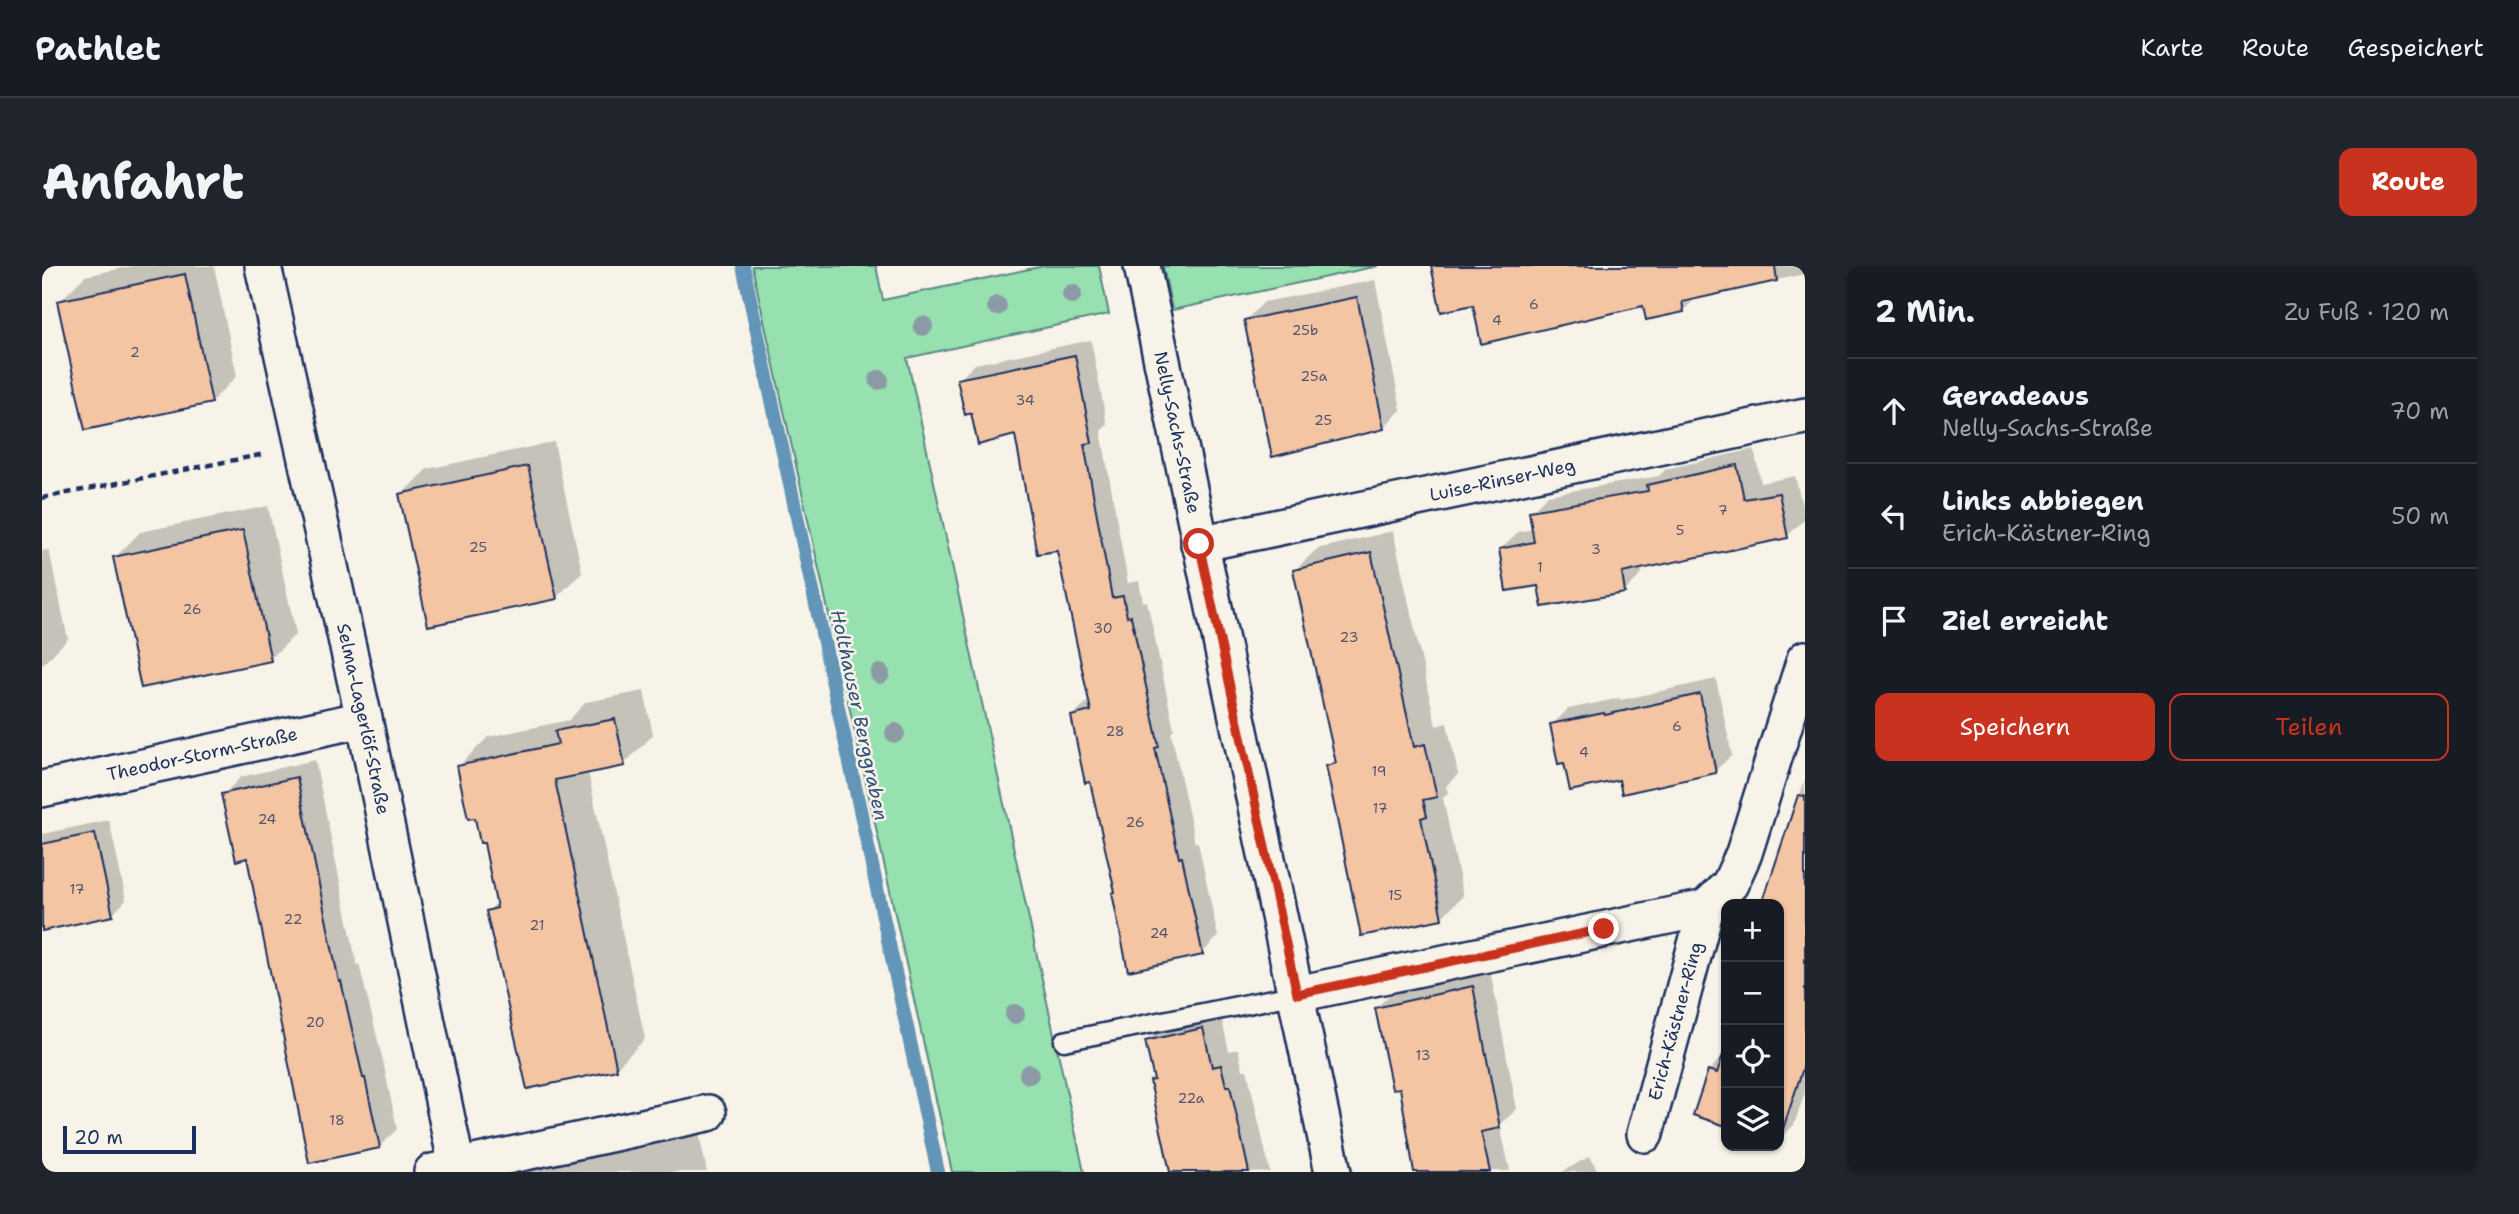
<!DOCTYPE html>
<html lang="de">
<head>
<meta charset="utf-8">
<style>
	:root { --surface:#171b24; --page:#20242c; --text:#f1f3f6; --muted:#9ea1a6; --line:#363941; --accent:#c8321e }
	body { margin:0; font-family:"Shantell Sans",sans-serif; background:var(--page); color:var(--text) }
	.controls { position:absolute; right:21px; bottom:21px; display:grid; overflow:hidden; border-radius:14px; box-shadow:0 2px 5px #0004 }
	.controls button { width:63px; height:63px; display:grid; place-items:center; padding:0; border:0; border-bottom:2px solid var(--line); background:var(--surface); color:var(--text); font:35px sans-serif }
	.scale { position:absolute; left:21px; bottom:18px; width:133px; box-sizing:border-box; padding-left:7px; border:4px solid #1b2f5e; border-top:0; font-size:19px; line-height:24px; white-space:nowrap; color:#1b2f5e; -webkit-text-stroke:5px #f7f3e8; paint-order:stroke }
	.stop { position:absolute; width:21px; height:21px; margin:-16px; border:5px solid #c8321e; border-radius:50%; background:#fff }
	.stop.end { background:#c8321e; border-color:#fff; box-shadow:0 2px 7px #0008 }
	.list { margin:0; padding:0; list-style:none }
	h2 { display:flex; justify-content:space-between; align-items:center; height:91px; margin:0; padding:0 28px; font-size:30px }
	h2 small { font-size:23px; font-weight:400; color:var(--muted) }
	.list li { display:grid; grid-template-columns:46px 1fr auto; gap:21px; align-items:center; box-sizing:border-box; height:105px; padding:0 28px; border-top:2px solid var(--line) }
	.list b { display:block; font-size:26px; white-space:nowrap }
	.list p { margin:0; font-size:23px; white-space:nowrap; color:var(--muted) }
	.list em { font-size:23px; font-style:normal; color:var(--muted) }
	.actions { display:flex; gap:14px; padding:21px 28px }
	.actions a { flex:1; padding:16px 0; border:2px solid var(--accent); border-radius:14px; text-align:center; font-size:24px; color:var(--accent) }
	.actions .main { background:var(--accent); color:#fff }
	.icon { flex:none; width:38px; height:38px; fill:none; stroke:currentColor; stroke-width:2; stroke-linecap:round; stroke-linejoin:round }
	.map { position:relative; flex:none; width:1763px; height:906px; overflow:hidden; border-radius:14px }
	header { display:flex; align-items:center; gap:42px; box-sizing:border-box; height:98px; padding:0 35px; background:var(--surface); border-bottom:2px solid var(--line) }
	header strong { font-size:33px }
	nav { display:flex; gap:38px; margin-inline-start:auto; font-size:24px }
	.intro { display:flex; align-items:center; justify-content:space-between; box-sizing:border-box; height:168px; padding:0 42px }
	h1 { margin:0; font-size:49px }
	.button { padding:18px 32px; border-radius:14px; background:var(--accent); color:#fff; font-size:24px; font-weight:700 }
	main { display:flex; gap:42px; padding:0 42px }
	aside { flex:1; background:var(--surface); border-radius:14px; box-shadow:0 2px 5px #0004 }
	.map>svg:first-child { display:block }
	.green { fill:#97e0af; stroke:#598886; stroke-width:2 }
	.shadow { fill:#0003 }
	.lines { fill:none; stroke-linecap:round; stroke-linejoin:round }
	.stream { stroke:#6295b7; stroke-width:14 }
	.building { fill:#f4c5a3; stroke:#1b2f5e; stroke-width:2 }
	.lane-casing { stroke:#1b2f5e; stroke-width:23 }
	.street-casing { stroke:#1b2f5e; stroke-width:40 }
	.path { stroke:#1b2f5e; stroke-width:4.5; stroke-dasharray:7 5; stroke-linecap:butt }
	.lane { stroke:#f7f3e8; stroke-width:18 }
	.street { stroke:#f7f3e8; stroke-width:35 }
	.tree { fill:#8c9aa5 }
	.route { stroke:#c8321e; stroke-width:9 }
	.labels { text-anchor:middle; stroke-width:5; stroke-linejoin:round; paint-order:stroke }
	.number-label { font-size:14px; fill:#51546f }
	.street-label { font-size:18px; fill:#1b2f5e; stroke:#f7f3e8 }
	.water-label { font-size:19px; font-style:italic; fill:#33517c; stroke:#f7f3e8 }
</style>
</head>
<body>
<header>
<strong>Pathlet</strong>
<nav><a>Karte</a><a>Route</a><a>Gespeichert</a></nav>
</header>
<div class="intro"><h1>Anfahrt</h1><a class="button">Route</a></div>
<main>
<div class="map">
<svg width="1763" height="906" viewBox="0 0 1763 906">
	<rect width="100%" height="100%" fill="#f7f3e8"/>
	<filter id="ink" filterUnits="userSpaceOnUse"><feTurbulence type="fractalNoise" baseFrequency=".0143" numOctaves="2"/><feDisplacementMap in="SourceGraphic" scale="14" xChannelSelector="R" yChannelSelector="G"/><feConvolveMatrix kernelMatrix="1 2 1 2 8 2 1 2 1" color-interpolation-filters="sRGB"/></filter>
	<g filter="url(#ink)">
		<path class="green" d="M710 0H834L841 34 1002 0H1057L1067 48 865 92 1042 906H910Z
			M1121 0H1336L1130 44Z"/>
		<path class="shadow" d="M91 0H172L195 110 170 135 17 36 43 10Z
			M1403 0H1763V8L1655 31 1641 45 1603 38 1432 37Z
			M1333 14 1359 144 1341 162 1204 54 1222 36Z
			M1049 74 1065 159 1059 165 1086 317 1097 315 1101 336 1105 335 1132 463 1129 466 1153 577 1156 576 1176 671 1160 687 1050 514 1030 450 1047 434 1016 283 974 167 931 145 917 114 933 98Z
			M512 176 540 306 514 332 359 229 385 203Z
			M1712 183 1719 217 1753 210 1763 253 1745 270 1599 301 1600 308 1583 325 1498 318 1459 283 1476 266 1491 263 1488 246 1506 229 1617 210 1624 203Z
			M226 240 254 368 228 393 73 292 98 266Z
			M1351 265 1394 460 1405 457 1416 508 1404 520 1406 527 1401 532 1421 630 1399 652 1286 500 1295 492 1253 304 1275 283Z
			M7 284 26 373 0 399V285Z
			M1674 413 1690 489 1673 505 1578 512 1524 495 1510 459 1526 443 1578 432 1579 434Z
			M602 425 611 469 582 498 546 506 603 773 574 802 446 645 456 636 443 575 417 500 446 471 527 454 544 436Z
			M273 494 315 699 317 698 341 795 355 863 337 881 181 529 199 511Z
			M1763 513V826L1752 859 1737 874V638H1722Z
			M67 554 84 634 70 649 0 663V568Z
			M1448 704 1475 843 1458 859 1468 905 1376 906 1359 820 1334 742 1352 725Z
			M1178 746 1187 785 1196 783 1201 804H1205L1228 906H1130L1110 815 1113 812 1105 775 1122 758Z
			M1684 785V858L1653 848 1667 805Z
			M655 858 665 906H487L502 891Z
			M1548 890 1556 906H1520Z"/>
		<g class="lines">
			<path class="stream" d="M701 0 896 906"/>
		</g>
		<path class="building" d="M1389 0H1733L1735 15 1640 36 1642 46 1604 54 1601 40 1439 78 1431 39 1399 46Z
			M143 8 170 137 43 164 15 35Z
			M1315 31 1342 163 1230 191 1202 54Z
			M1033 89 1050 177 1042 178 1070 332 1081 330 1085 351 1089 350 1117 481 1113 482 1137 592 1140 591 1161 689 1086 705 1070 627 1073 626 1048 516 1043 517 1029 450 1049 445 1015 285 995 288 973 169 936 179 929 147 923 149 915 113Z
			M1695 199 1702 233 1737 227 1746 272 1580 307 1583 327 1500 341 1496 320 1464 325 1457 283 1492 276 1487 245 1606 225 1605 219Z
			M486 200 515 333 386 360 357 228Z
			M201 264 229 395 99 422 71 291Z
			M1329 286 1372 481 1383 478 1395 531 1381 534 1385 550 1379 552 1400 653 1319 670 1284 500 1294 497 1251 304Z
			M1658 428 1674 507 1580 528 1577 514 1528 525 1522 497 1516 498 1508 458 1562 447 1563 449Z
			M573 453 583 500 513 514 575 804 485 823 444 645 455 642 442 577H438L433 552 426 553 415 500 516 478 513 465Z
			M255 511 297 716 299 715 321 812H323L338 882 267 897 205 592 194 595 179 528Z
			M1756 529 1763 530V796L1737 875V638H1720Z
			M53 567 71 650 0 665V578Z
			M1431 720 1458 862 1439 866 1448 906H1372L1358 822 1350 823 1333 742Z
			M1161 762 1170 801 1179 799 1184 820H1188L1207 906H1128L1108 815 1112 814 1103 775Z
			M1684 780V860L1651 849 1666 804 1675 807Z"/>
		<g class="lines">
			<g class="lane-casing">
				<path id="lane" d="M1022 775 1255 728"/>
			</g>
			<g class="street-casing">
				<g id="street">
					<path id="s1" d="M221 0 322 453 416 906"/>
					<path id="s2" d="M1100 0 1291 906"/>
					<path id="s3" d="M1157 278 1763 150"/>
					<path id="s4" d="M0 523 322 453"/>
					<path d="M1255 728 1664 642 1688 618 1702 587 1763 393"/>
					<path id="s5" d="M1603 868 1664 642"/>
					<path d="M390 906 666 847"/>
				</g>
			</g>
			<path class="path" d="M0 232 223 188"/>
			<use href="#lane" class="lane"/>
			<use href="#street" class="street"/>
		</g>
		<g class="tree">
			<circle cx="1030" cy="28" r="10"/>
			<circle cx="955" cy="40" r="10"/>
			<circle cx="881" cy="60" r="10"/>
			<circle cx="837" cy="114" r="10"/>
			<circle cx="838" cy="408" r="10"/>
			<circle cx="853" cy="467" r="10"/>
			<circle cx="973" cy="748" r="10"/>
			<circle cx="987" cy="808" r="10"/>
		</g>
	</g>
	<g class="lines" filter="url(#ink)">
		<path class="route" d="M1157 278 1255 728 1562 663"/>
	</g>
	<g class="labels">
		<g class="number-label">
			<text x="1492" y="43">6</text>
			<text x="1455" y="59">4</text>
			<text x="1263" y="69">25b</text>
			<text x="93" y="91">2</text>
			<text x="1272" y="115">25a</text>
			<text x="983" y="139">34</text>
			<text x="1281" y="159">25</text>
			<text x="1681" y="249">7</text>
			<text x="1638" y="269">5</text>
			<text x="436" y="286">25</text>
			<text x="1554" y="288">3</text>
			<text x="1498" y="306">1</text>
			<text x="150" y="348">26</text>
			<text x="1061" y="367">30</text>
			<text x="1307" y="376">23</text>
			<text x="1635" y="465">6</text>
			<text x="1073" y="470">28</text>
			<text x="1542" y="491">4</text>
			<text x="1337" y="510">19</text>
			<text x="1338" y="547">17</text>
			<text x="225" y="558">24</text>
			<text x="1093" y="561">26</text>
			<text x="35" y="628">17</text>
			<text x="1353" y="634">15</text>
			<text x="251" y="658">22</text>
			<text x="495" y="664">21</text>
			<text x="1117" y="672">24</text>
			<text x="273" y="761">20</text>
			<text x="1381" y="794">13</text>
			<text x="1149" y="837">22a</text>
			<text x="295" y="859">18</text>
		</g>
		<g class="street-label">
			<text dy="6" stroke="none"><textPath href="#s2" startOffset="170">Nelly-Sachs-Straße</textPath></text>
			<text dy="6" stroke="none"><textPath href="#s3" startOffset="310">Luise-Rinser-Weg</textPath></text>
			<text dy="6" stroke="none"><textPath href="#s1" startOffset="464">Selma-Lagerlöf-Straße</textPath></text>
			<text dy="6" stroke="none"><textPath href="#s4" startOffset="164">Theodor-Storm-Straße</textPath></text>
			<text dy="6" stroke="none"><textPath href="#s5" startOffset="117">Erich-Kästner-Ring</textPath></text>
		</g>
		<g class="water-label">
			<text transform="translate(818 449) rotate(78)" y="7">Holthauser Berggraben</text>
		</g>
	</g>
</svg>
<div class="controls">
<button>+</button>
<button>−</button>
<button><svg class="icon" aria-label="locate" viewBox="0 0 24 24"><circle cx="12" cy="12" r="6"/><path d="M12 2v4M12 18v4M2 12h4M18 12h4"/></svg></button>
<button><svg class="icon" aria-label="layers" viewBox="0 0 24 24"><path d="M12 4l9 5-9 5-9-5zM3 14l9 5 9-5"/></svg></button>
</div>
<div class="scale">20 m</div>
<div class="stop" style="left:1157px;top:278px"></div>
<div class="stop end" style="left:1562px;top:663px"></div>
</div>
<aside>
<h2>2 Min.<small>Zu Fuß · 120 m</small></h2>
<ul class="list">
<li><svg class="icon" aria-label="ahead" viewBox="0 0 24 24"><path d="M12 20V5M6 11l6-6 6 6"/></svg><div><b>Geradeaus</b><p>Nelly-Sachs-Straße</p></div><em>70 m</em></li>
<li><svg class="icon" aria-label="left" viewBox="0 0 24 24"><path d="M17 20v-9H6M10 6l-5 5 5 5"/></svg><div><b>Links abbiegen</b><p>Erich-Kästner-Ring</p></div><em>50 m</em></li>
<li><svg class="icon" aria-label="arrive" viewBox="0 0 24 24"><path d="M6 21V4h12l-3 4 3 4H6"/></svg><div><b>Ziel erreicht</b></div></li>
</ul>
<div class="actions"><a class="main">Speichern</a><a>Teilen</a></div>
</aside>
</main>
</body>
</html>
